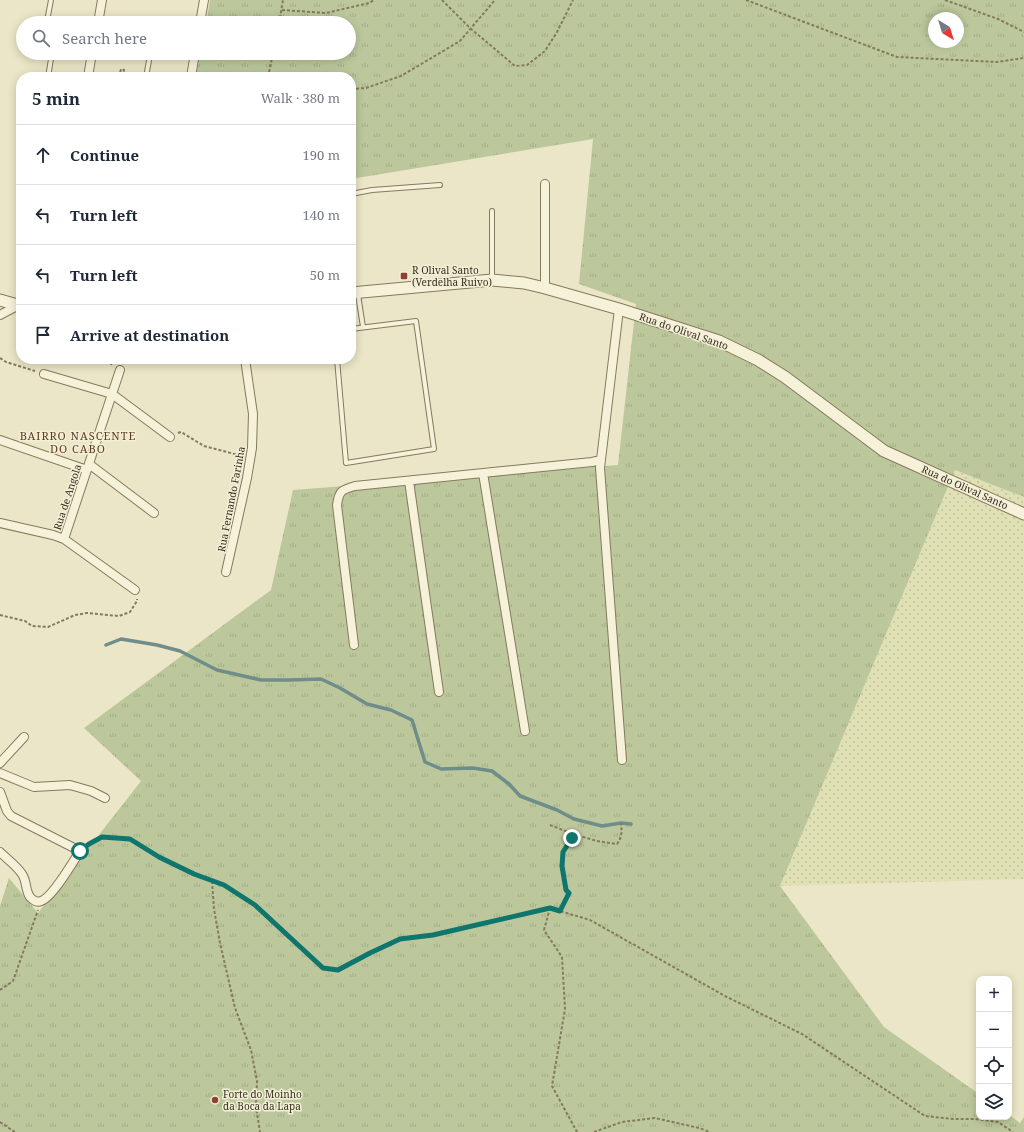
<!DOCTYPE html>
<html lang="en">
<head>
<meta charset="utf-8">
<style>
	:root { --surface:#fff; --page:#f2f2f3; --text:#1f2937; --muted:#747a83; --line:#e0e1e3 }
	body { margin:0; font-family:"Noto Serif",serif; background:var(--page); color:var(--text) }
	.controls { position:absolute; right:12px; bottom:12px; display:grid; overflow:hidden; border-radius:8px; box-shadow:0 2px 10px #0003 }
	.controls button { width:36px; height:36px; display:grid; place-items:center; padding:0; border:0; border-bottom:1px solid var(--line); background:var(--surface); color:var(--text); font:20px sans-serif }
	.compass { position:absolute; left:928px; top:12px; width:36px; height:36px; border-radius:50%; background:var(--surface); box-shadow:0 2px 10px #0003; rotate:142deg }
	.stop { position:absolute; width:12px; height:12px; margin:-9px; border:3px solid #0f766e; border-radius:50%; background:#fff }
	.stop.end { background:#0f766e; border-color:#fff; box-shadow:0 1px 4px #0008 }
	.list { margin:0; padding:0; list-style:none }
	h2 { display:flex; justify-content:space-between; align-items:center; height:52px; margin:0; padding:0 16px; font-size:17px }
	h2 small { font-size:13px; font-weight:400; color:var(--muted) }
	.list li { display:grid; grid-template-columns:26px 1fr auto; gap:12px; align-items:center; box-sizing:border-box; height:60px; padding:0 16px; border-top:1px solid var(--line) }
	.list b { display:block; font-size:15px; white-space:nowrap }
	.list em { font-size:13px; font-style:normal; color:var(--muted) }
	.icon { flex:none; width:22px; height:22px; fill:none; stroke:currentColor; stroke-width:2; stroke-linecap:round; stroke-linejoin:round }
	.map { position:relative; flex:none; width:1024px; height:1132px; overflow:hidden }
	.search { position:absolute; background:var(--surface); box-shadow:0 2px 10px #0003; left:16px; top:16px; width:340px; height:44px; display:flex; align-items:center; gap:10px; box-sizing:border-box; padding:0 14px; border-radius:22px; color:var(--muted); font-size:15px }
	.panel { position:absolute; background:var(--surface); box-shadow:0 2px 10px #0003; left:16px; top:72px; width:340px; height:292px; border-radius:16px }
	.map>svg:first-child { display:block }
	.farmland { fill:url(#farmland-dots) }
	.grass { fill:url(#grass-tufts); fill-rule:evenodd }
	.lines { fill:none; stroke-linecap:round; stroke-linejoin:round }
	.stream { stroke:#6f8d8a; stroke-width:3.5 }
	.service-casing { stroke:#85795e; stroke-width:6 }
	.minor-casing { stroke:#85795e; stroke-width:10 }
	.tertiary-casing { stroke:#85795e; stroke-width:13 }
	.path { stroke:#85795e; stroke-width:2; stroke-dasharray:3 2; stroke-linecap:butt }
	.service { stroke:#f6f2da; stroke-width:4 }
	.minor { stroke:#f6f2da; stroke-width:8 }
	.tertiary { stroke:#f6f2da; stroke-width:11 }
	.route { stroke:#0f766e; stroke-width:5 }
	.poi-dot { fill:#8f4233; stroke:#f3efd6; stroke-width:1.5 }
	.labels { text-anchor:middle; stroke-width:3; stroke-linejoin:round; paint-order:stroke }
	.poi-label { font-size:10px; fill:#372f20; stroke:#f3efd6; text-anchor:start }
	.street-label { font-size:10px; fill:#372f20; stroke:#f3efd6 }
	.neighbourhood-label { font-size:11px; letter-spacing:1px; fill:#603a23; stroke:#f3efd6 }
</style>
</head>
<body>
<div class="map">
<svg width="1024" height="1132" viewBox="0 0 1024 1132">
	<defs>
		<pattern id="farmland-dots" width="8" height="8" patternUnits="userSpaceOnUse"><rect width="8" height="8" fill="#e0e0b5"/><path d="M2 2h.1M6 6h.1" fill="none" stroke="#c1c09b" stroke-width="1.8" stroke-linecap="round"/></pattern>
		<pattern id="grass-tufts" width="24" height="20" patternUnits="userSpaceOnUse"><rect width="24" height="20" fill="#bcc89c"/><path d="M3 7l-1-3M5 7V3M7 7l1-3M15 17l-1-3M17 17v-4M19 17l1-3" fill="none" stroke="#a2ac86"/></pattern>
	</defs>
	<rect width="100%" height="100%" fill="#ebe6c7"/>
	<path class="farmland" d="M955 470 1024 497V879L780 886Z"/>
	<path class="grass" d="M210 0H1024V497L955 470 780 886 884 1027 979 1094V1117H1009V1115L1020 1123 1024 1117V1132H0V906L9 878 38 913 141 781 84 728 271 590 293 490 618 465 636 304 579 284 593 139 351 179V77H196L200 53H349V23H206ZM934 18H958V42H934Z"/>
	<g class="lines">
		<path class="stream" d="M106 645 121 639 157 645 180 651 217 670 261 680H289L321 679 340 688 367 704 391 710 412 720 425 762 441 769 473 768 492 771 509 784 520 796 557 810 574 819 602 826 621 823 631 824"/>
		<g class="service-casing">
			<path id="service" d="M48 23 47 21 51 0
				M48 77 52 53
				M146 77 150 55
				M351 194 372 190 440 185
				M492 279V211
				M358 292 359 301 363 327
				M337 359 346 463 434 449 416 321 351 329"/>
		</g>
		<g class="minor-casing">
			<path id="minor" d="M98 23 102 0
				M200 23 204 0
				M88 77 92 53
				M191 77 195 53
				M545 184V288
				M619 309 600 468 622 760
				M0 315 17 306
				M44 374 112 394 170 437
				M0 440 87 470
				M89 464 154 513
				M483 473 525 731
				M409 481 439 692
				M0 523 53 535 64 539 135 590
				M64 539 120 370
				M226 572 247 478 252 448 253 414 245 359
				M354 645 337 505C339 491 341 490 355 486L592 462 601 460
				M0 763 24 737
				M0 773 34 787 70 785 91 791 105 798
				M0 792 7 811 11 816 80 851C73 862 52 898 41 901 36 903 33 900 30 897 25 890 27 881 22 874 17 866 7 859 0 852"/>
		</g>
		<g class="tertiary-casing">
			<path id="tertiary" d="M351 293 492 280 524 283 545 288 619 309 719 341 758 360 785 377 884 451 1024 514
				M0 300 21 306"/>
		</g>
		<path class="path" d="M442 0 470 28 515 66 527 65 545 51 557 32 573 0
			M746 0 897 57 997 62 1024 58
			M945 0 998 19 1024 32
			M282 10 326 13 369 3 374 0
			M279 23 283 0
			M119 77 121 69 124 70 123 77
			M268 77 273 53
			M351 89 366 88 401 76 460 41 495 0
			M0 358 6 362 35 371
			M109 359 108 362 113 365
			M178 433 181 432 204 446 242 456
			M0 615 25 621 32 626 48 627 75 615 87 613 119 616 130 612 137 601V599
			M550 825 573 834C571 840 567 845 564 851 560 859 563 887 569 893L560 911
			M573 834 597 841 617 844C622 837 622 832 621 823
			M86 846 102 837 130 839 159 857 194 875 224 885 255 905 323 968 337 970 370 953 400 939 433 935 550 908 590 920 725 996 802 1034 925 1116 953 1119H975L998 1122 1013 1132
			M212 881 214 909 220 943 235 1008 251 1050 257 1081 256 1107 260 1132
			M550 908 544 930 562 957 565 1009 552 1086 577 1132
			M0 990 13 981 38 910
			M0 1122 15 1132
			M594 1132 622 1122 655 1118 699 1128 710 1132"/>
		<use href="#service" class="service"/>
		<use href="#minor" class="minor"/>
		<use href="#tertiary" class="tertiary"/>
	</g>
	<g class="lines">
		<path class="route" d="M80 851 89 844 102 837 130 839 159 857 194 874 224 885 255 905 323 968 338 970 370 953 400 939 433 935 550 908 560 911 569 893 566 890 562 866 563 852 572 838"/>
	</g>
	<g class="poi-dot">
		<rect x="400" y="272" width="8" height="8" rx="2"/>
		<circle cx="215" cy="1100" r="4"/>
	</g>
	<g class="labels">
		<g class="poi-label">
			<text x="412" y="274">R Olival Santo<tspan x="412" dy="12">(Verdelha Ruivo)</tspan></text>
			<text x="223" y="1098">Forte do Moinho<tspan x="223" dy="12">da Boca da Lapa</tspan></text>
		</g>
		<g class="street-label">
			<text transform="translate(684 331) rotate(19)" y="4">Rua do Olival Santo</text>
			<text transform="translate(965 487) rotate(24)" y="4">Rua do Olival Santo</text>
			<text transform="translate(67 497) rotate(-72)" y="4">Rua de Angola</text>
			<text transform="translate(231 499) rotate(-79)" y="4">Rua Fernando Farinha</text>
		</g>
		<g class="neighbourhood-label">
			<text x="78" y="440">BAIRRO NASCENTE<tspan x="78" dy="13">DO CABO</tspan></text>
		</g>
	</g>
</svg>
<div class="controls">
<button>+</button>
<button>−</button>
<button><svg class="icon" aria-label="locate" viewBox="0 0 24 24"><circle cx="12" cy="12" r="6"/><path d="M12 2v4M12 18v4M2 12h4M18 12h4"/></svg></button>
<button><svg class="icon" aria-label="layers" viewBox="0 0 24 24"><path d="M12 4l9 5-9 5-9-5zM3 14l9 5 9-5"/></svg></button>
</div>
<svg class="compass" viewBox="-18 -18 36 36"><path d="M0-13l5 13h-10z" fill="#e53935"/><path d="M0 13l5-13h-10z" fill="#747a83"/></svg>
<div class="stop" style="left:80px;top:851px"></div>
<div class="stop end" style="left:572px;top:838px"></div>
<div class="search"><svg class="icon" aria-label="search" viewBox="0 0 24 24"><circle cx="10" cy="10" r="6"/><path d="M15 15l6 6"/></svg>Search here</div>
<section class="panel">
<h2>5 min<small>Walk · 380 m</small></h2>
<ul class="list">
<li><svg class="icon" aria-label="ahead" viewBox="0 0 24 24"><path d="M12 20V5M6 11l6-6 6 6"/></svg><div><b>Continue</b></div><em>190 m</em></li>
<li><svg class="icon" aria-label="left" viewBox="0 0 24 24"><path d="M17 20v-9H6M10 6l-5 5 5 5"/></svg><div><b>Turn left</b></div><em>140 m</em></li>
<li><svg class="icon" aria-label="left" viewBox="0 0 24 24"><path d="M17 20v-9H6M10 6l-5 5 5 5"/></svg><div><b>Turn left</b></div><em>50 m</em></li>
<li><svg class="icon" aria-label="arrive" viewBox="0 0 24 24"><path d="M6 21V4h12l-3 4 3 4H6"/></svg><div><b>Arrive at destination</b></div></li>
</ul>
</section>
</div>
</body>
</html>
